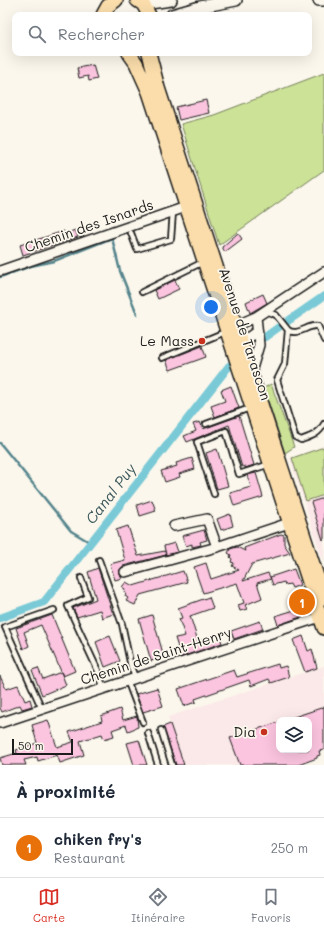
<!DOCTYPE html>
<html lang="fr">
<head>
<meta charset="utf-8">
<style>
	:root { --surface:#fff; --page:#f6f6f7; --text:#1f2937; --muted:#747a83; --line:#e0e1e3; --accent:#d93025 }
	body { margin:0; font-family:Mali,sans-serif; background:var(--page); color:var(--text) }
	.controls { position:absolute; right:12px; bottom:12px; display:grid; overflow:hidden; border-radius:8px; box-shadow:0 4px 16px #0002 }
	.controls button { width:36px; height:36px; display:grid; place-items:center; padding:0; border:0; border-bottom:1px solid var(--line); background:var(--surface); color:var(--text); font:20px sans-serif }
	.scale { position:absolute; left:12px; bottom:10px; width:61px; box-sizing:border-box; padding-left:4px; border:2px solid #1c1c1c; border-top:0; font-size:11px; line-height:14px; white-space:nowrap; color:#1c1c1c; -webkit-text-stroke:3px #fbf7ec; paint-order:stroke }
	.you { position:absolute; left:211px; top:307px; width:14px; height:14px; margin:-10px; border:3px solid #fff; border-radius:50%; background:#1a73e8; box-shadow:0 0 0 6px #1a73e833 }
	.badge { display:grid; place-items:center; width:26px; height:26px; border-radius:50%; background:var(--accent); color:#fff; font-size:13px; font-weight:700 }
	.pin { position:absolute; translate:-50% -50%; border:2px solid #fff; box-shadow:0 1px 4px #0006 }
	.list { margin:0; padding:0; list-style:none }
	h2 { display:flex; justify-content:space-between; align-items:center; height:52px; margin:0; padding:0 16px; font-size:17px }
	h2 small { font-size:13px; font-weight:400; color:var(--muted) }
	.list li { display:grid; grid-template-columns:26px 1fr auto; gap:12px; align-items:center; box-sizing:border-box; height:60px; padding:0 16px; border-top:1px solid var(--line) }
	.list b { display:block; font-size:15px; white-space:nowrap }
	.list p { margin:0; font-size:13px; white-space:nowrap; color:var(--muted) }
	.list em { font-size:13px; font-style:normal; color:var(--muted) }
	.icon { flex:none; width:22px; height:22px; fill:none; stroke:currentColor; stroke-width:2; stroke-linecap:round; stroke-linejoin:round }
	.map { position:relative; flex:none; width:324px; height:765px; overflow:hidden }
	.search { position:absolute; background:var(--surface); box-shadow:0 4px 16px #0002; left:12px; right:12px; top:12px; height:44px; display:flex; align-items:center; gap:10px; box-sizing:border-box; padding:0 14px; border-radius:8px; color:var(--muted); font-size:15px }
	.sheet { height:112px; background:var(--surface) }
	nav { display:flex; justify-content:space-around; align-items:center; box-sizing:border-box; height:56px; border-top:1px solid var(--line); background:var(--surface); font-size:11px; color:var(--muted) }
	nav a { display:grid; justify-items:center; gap:2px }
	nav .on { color:var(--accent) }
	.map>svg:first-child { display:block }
	.built { fill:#fbe8e8; fill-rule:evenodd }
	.green { fill:#cce297; stroke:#747f5a }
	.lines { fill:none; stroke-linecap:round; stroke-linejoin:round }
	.stream { stroke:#54848c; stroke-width:2.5 }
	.canal { stroke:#7ac9d6; stroke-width:8 }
	.building { fill:#fbc4df; stroke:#1c1c1c }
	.service-casing { stroke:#1c1c1c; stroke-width:8 }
	.minor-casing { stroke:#1c1c1c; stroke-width:12 }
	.tertiary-casing { stroke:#1c1c1c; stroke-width:14 }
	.primary-casing { stroke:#1c1c1c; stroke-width:16 }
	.service { stroke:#fbf7ec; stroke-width:4.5 }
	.minor { stroke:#fbf7ec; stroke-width:9 }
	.tertiary { stroke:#fbf7ec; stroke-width:11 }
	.primary { stroke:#faddab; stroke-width:13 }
	.poi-dot { fill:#c8321e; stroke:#fbf7ec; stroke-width:1.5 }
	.labels { text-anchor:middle; stroke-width:3.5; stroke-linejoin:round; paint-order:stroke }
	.street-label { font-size:14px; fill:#1c1c1c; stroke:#fbf7ec }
	.poi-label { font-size:14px; fill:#1c1c1c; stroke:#fbf7ec; text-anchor:end }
	.water-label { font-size:15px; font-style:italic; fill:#3d595d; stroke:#fbf7ec }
</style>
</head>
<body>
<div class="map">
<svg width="324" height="765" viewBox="0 0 324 765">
	<rect width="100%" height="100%" fill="#fbf7ec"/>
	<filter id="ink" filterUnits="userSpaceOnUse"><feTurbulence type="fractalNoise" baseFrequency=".025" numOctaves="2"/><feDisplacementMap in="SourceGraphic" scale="8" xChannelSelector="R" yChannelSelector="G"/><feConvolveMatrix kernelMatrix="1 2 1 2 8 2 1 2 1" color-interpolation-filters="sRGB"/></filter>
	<g filter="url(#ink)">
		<path class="built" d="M324 446V564L290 458Z
			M324 666V742L315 752 276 765H184L168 717ZM279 720H309V750H279Z"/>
		<path class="green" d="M324 73V170L219 245 181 124 214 115Z
			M271 384 294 447 285 453 264 388Z
			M324 447V495L306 501 292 458Z"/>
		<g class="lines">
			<path class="stream" d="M0 277 31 266 54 261 112 238 120 271 137 314
				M0 443 71 531 91 543"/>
			<path class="canal" d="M288 321 324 296
				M265 337 279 327
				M0 618 44 602 229 366"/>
		</g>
		<path class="building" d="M93 65 97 79 89 81 88 76 79 78 77 68Z
			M206 100 209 113 179 120 176 107Z
			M75 230 78 237 23 255 20 245 64 231 65 234Z
			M238 233 242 239 225 252 222 247Z
			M175 280 179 289 158 299 154 290Z
			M263 294 267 303 250 313 246 302Z
			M202 346 206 357 170 370 166 360Z
			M231 386 239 408 215 417 211 406 225 401 221 390Z
			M239 416 254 465 245 468V466L242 467 229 425 187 442 184 436 196 431 193 424 200 422 203 429Z
			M217 449 228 486 217 489 206 453Z
			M192 458 195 469 179 474 180 477 165 482 161 471 177 466 176 463Z
			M256 473 263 497 234 506 230 493 251 487 247 475Z
			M324 498V539L323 540 311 502Z
			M152 500 156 511 140 516 137 505Z
			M230 514 233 526 221 530 217 519Z
			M128 526 138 556 165 551 166 555 123 566 119 571 122 578 115 580 110 564 125 560 116 530Z
			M204 530 207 540 200 542 201 545 192 547V544L186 546 182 536Z
			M281 534 284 535V544L290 553 252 564 243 581 268 573 271 579 257 583 262 598 245 605 247 609 240 611 238 605 244 603 237 583 203 593 194 567 206 563 211 579 239 570 232 566 234 563 231 562 232 559 230 557 231 555 228 553 230 549 237 547 245 551 244 548Z
			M175 543 178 552 166 555 164 546Z
			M98 568 113 614 102 618 100 610 77 617 73 608 96 599 88 572Z
			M294 569 300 585 292 588 290 584 285 585 284 582 273 585 270 577Z
			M183 571 187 582 140 595 135 605 126 601 128 598 125 596 126 593 124 592 125 589 122 587 126 582 133 586Z
			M209 597 213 608 190 616 198 641 219 634 222 643 181 657 175 638 185 636 179 619 182 618 178 608Z
			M297 599 306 600 309 614 278 625 275 616 298 609Z
			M52 615 75 671 63 676 41 625 24 632 29 646 23 649 16 628Z
			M152 615 164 657 151 661 139 619Z
			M260 621 263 629 234 639 231 631Z
			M110 636 120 661 105 667 96 642Z
			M303 636 308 651 312 649 317 668 305 672 293 640Z
			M278 664 279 668 286 666 289 677 271 683 269 679 251 686 249 680 195 699 196 702 184 706 178 689 234 670 237 677Z
			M38 668 43 679 61 672 66 685 42 695 32 670Z
			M0 676 6 689 18 685 25 701 30 699 32 706 22 709 20 705 2 712 0 708Z
			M157 688 163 706 143 712 136 694Z
			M324 707V750L319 751 320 755 317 756V758L298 765H240L230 738 279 722V750H309V720L288 719Z
			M120 709 123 720 137 716 138 727 128 731 126 725 112 730 114 736 104 739 102 734 80 741 84 755 60 763 57 755 38 761 37 757 24 760 26 765H2L0 758 17 753 16 750 37 743 32 725 48 720 57 747 73 742 69 732 102 721 101 716Z
			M170 724 184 765H176L163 727Z
			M139 740 147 765H134L127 743Z"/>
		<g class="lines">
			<g class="service-casing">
				<path id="service" d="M131 233 137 249 171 239 173 211
					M142 292 203 262
					M266 311 276 315 288 330 285 364 277 380 295 437 301 440C312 436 319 434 324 424
					M288 330C297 337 309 324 318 326L324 340
					M162 358 225 332
					M206 424 250 408
					M214 494 197 442 226 431 239 474 270 464
					M99 560 122 624 131 667 135 677
					M81 578 88 597 68 606 100 675 103 688
					M127 680 143 722
					M42 709 5 627 54 610
					M161 730 172 765
					M148 733 158 765"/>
			</g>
			<g class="minor-casing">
				<path id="minor" d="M0 271 186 207
					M233 330 235 326 256 317 324 272
					M235 338 249 337 257 331
					M251 372 259 345 256 317
					M174 526 207 519 217 547
					M125 572 217 547 289 523
					M0 723 320 617"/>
			</g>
			<g class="tertiary-casing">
				<path id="tertiary" d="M319 0H324
					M143 4 171 0
					M172 15 200 7 236 0"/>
			</g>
			<g class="primary-casing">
				<path id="primary" d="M137 0 143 4 149 15
					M103 15 108 6 116 0
					M129 53 136 63 149 92 324 628
					M149 53 158 88 324 598"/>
			</g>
			<use href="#service" class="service"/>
			<use href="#minor" class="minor"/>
			<use href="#tertiary" class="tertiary"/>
			<use href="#primary" class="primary"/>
		</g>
	</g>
	<g class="poi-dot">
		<circle cx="202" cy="341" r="4"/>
		<circle cx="264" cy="732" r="4"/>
	</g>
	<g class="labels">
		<g class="street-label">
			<text transform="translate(89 226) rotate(-19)" y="5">Chemin des Isnards</text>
			<text transform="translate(245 334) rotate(72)" y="5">Avenue de Tarascon</text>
			<text transform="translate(156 656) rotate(-18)" y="5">Chemin de Saint-Henry</text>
		</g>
		<g class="poi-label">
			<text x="194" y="346">Le Mass</text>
			<text x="256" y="737">Dia</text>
		</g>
		<g class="water-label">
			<text transform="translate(111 494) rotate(-52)" y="5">Canal Puy</text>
		</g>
	</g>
</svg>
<div class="controls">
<button><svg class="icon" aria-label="layers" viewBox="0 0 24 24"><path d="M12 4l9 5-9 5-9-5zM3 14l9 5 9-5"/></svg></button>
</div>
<div class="scale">50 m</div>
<div class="you"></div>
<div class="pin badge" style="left:302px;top:602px;background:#e8710a">1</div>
<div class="search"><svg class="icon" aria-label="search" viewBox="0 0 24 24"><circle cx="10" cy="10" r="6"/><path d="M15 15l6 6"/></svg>Rechercher</div>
</div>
<section class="sheet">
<h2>À proximité<small></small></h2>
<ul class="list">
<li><span class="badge" style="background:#e8710a">1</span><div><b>chiken fry's</b><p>Restaurant</p></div><em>250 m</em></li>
</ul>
</section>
<nav>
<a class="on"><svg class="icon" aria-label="map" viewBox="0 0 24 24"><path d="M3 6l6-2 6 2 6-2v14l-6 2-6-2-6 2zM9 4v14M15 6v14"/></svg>Carte</a>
<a><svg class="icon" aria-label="directions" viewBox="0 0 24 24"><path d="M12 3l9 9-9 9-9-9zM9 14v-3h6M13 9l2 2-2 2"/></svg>Itinéraire</a>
<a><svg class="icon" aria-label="saved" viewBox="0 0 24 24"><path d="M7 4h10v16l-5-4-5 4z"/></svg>Favoris</a>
</nav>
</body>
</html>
